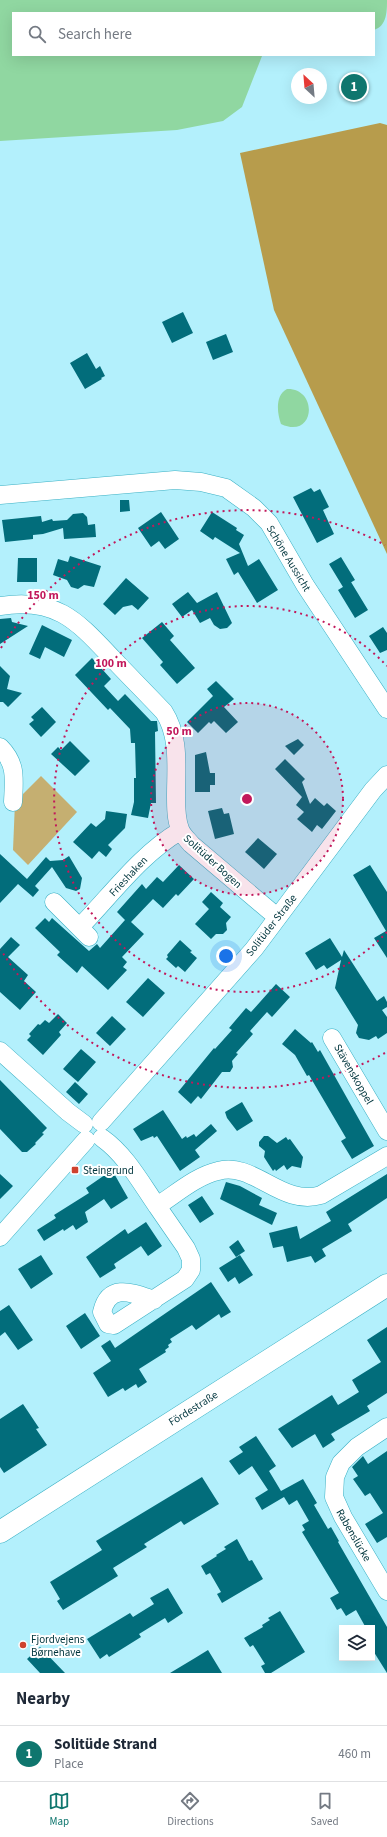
<!DOCTYPE html>
<html lang="en">
<head>
<meta charset="utf-8">
<style>
	:root { --surface:#fff; --page:#f2f2f3; --text:#1f2937; --muted:#747a83; --line:#e0e1e3; --accent:#0f766e }
	body { margin:0; font-family:"Source Sans 3",sans-serif; background:var(--page); color:var(--text) }
	.controls { position:absolute; right:12px; bottom:12px; display:grid; overflow:hidden; border-radius:0px; box-shadow:0 4px 16px #0002 }
	.controls button { width:36px; height:36px; display:grid; place-items:center; padding:0; border:0; border-bottom:1px solid var(--line); background:var(--surface); color:var(--text); font:20px sans-serif }
	.compass { position:absolute; left:291px; top:68px; width:36px; height:36px; border-radius:50%; background:var(--surface); box-shadow:0 4px 16px #0002; rotate:334deg }
	.you { position:absolute; left:226px; top:956px; width:14px; height:14px; margin:-10px; border:3px solid #fff; border-radius:50%; background:#1a73e8; box-shadow:0 0 0 6px #1a73e833 }
	.badge { display:grid; place-items:center; width:26px; height:26px; border-radius:50%; background:var(--accent); color:#fff; font-size:13px; font-weight:700 }
	.pin { position:absolute; translate:-50% -50%; border:2px solid #fff; box-shadow:0 1px 4px #0006 }
	.list { margin:0; padding:0; list-style:none }
	h2 { display:flex; justify-content:space-between; align-items:center; height:52px; margin:0; padding:0 16px; font-size:17px }
	h2 small { font-size:13px; font-weight:400; color:var(--muted) }
	.list li { display:grid; grid-template-columns:26px 1fr auto; gap:12px; align-items:center; box-sizing:border-box; height:56px; padding:0 16px; border-top:1px solid var(--line) }
	.list b { display:block; font-size:15px; white-space:nowrap }
	.list p { margin:0; font-size:13px; white-space:nowrap; color:var(--muted) }
	.list em { font-size:13px; font-style:normal; color:var(--muted) }
	.icon { flex:none; width:22px; height:22px; fill:none; stroke:currentColor; stroke-width:2; stroke-linecap:round; stroke-linejoin:round }
	.map { position:relative; flex:none; width:387px; height:1673px; overflow:hidden }
	.search { position:absolute; background:var(--surface); box-shadow:0 4px 16px #0002; left:12px; right:12px; top:12px; height:44px; display:flex; align-items:center; gap:10px; box-sizing:border-box; padding:0 14px; border-radius:0px; color:var(--muted); font-size:15px }
	.sheet { height:108px; background:var(--surface) }
	nav { display:flex; justify-content:space-around; align-items:center; box-sizing:border-box; height:56px; border-top:1px solid var(--line); background:var(--surface); font-size:11px; color:var(--muted) }
	nav a { display:grid; justify-items:center; gap:2px }
	nav .on { color:var(--accent) }
	.map>svg:first-child { display:block }
	.green { fill:#c5af71 }
	.forest { fill:#b79c4c }
	.water { fill:#90d7a1 }
	.building { fill:#026d7b }
	.lines { fill:none; stroke-linecap:round; stroke-linejoin:round }
	.minor-casing { stroke:#3ab0c4; stroke-width:19 }
	.major-casing { stroke:#3ab0c4; stroke-width:23 }
	.minor { stroke:#fff; stroke-width:18 }
	.major { stroke:#fff; stroke-width:22 }
	.ring { fill:none; stroke:#c2185b; stroke-width:2; stroke-dasharray:2 4 }
	.poi-dot { fill:#ce422e; stroke:#fff; stroke-width:1.5 }
	.labels { text-anchor:middle; stroke-width:4; stroke-linejoin:round; paint-order:stroke }
	.street-label { font-size:11px; fill:#00353d; stroke:#fff }
	.poi-label { font-size:11px; fill:#00353d; stroke:#fff; text-anchor:start }
	.centre { fill:#c2185b; stroke:#fff; stroke-width:2 }
	.ring-label { font-size:12px; text-anchor:middle; font-weight:bold; fill:#c2185b; stroke:#fff; stroke-width:4; stroke-linejoin:round; paint-order:stroke }
</style>
</head>
<body>
<div class="map">
<svg width="387" height="1673" viewBox="0 0 387 1673">
	<rect width="100%" height="100%" fill="#b3f0fc"/>
	<path class="green" d="M41 776 77 812 28 865 13 850 15 802Z"/>
	<path class="forest" d="M380 123 387 125V554L274 310 240 153Z"/>
	<path class="water" d="M0 0H387C387 11 387 26 374 30V13H13V55H268L262 56 242 107 223 121 177 130 0 141Z
		M287 389C319 388 315 440 281 424 277 413 275 395 287 389Z"/>
	<path class="building" d="M183 312 193 333 172 343 162 322Z
		M226 334 233 352 213 360 206 342Z
		M87 353 96 369 100 366 105 376 101 378 102 379 85 389 70 363Z
		M311 488 314 492 320 489 329 507 323 510 334 534 317 543 293 497Z
		M120 500H129L130 511 120 512Z
		M161 512 179 539 165 549 159 541 151 547 138 528Z
		M212 512 237 528 236 530 244 535 239 544 248 566 259 559 278 590 257 603 238 572 234 575 226 559 240 553 215 537 213 540 200 531Z
		M83 513 87 517 88 525 95 524 96 537 64 539 63 528 43 534 33 535V539L5 542 2 520 41 516 42 522 52 519 53 521 67 520 73 514Z
		M70 556 101 566 94 587 84 585 78 589 71 587 67 580 53 575 58 559 68 562Z
		M341 557 355 580 343 587 329 564Z
		M18 558H37V582H17Z
		M126 578 149 598 138 610 132 605 123 607 115 615 103 604Z
		M351 582 368 610 355 618 338 590Z
		M188 592 197 603 217 592 232 623 227 628 220 629 214 625 210 618 200 623 192 610 182 617 172 604Z
		M11 618 12 622 28 626 0 644V619Z
		M162 622 174 636 170 640 195 668 177 684 160 665 163 662 142 638Z
		M42 625 72 640 64 657 45 647 40 659 29 654Z
		M383 627 387 633V650L380 653 369 636Z
		M92 658 111 679 104 686 118 701 125 694 151 721H157L158 731 155 732 156 803H151L148 818 131 815 134 802V778H136L135 743H131L130 729 110 708 108 710 75 675Z
		M0 666 10 676 7 689 22 693 8 707 3 702H0Z
		M216 681 234 699 224 707 238 722 226 733 214 721 211 724 209 722 198 733 187 722 213 696 207 689Z
		M42 707 56 722 41 737 29 724 34 720 31 717Z
		M298 739 304 745 294 755 285 746Z
		M70 741 90 761 75 776 51 754 58 747 61 750Z
		M206 752 210 773H215V785H210V792H195V755Z
		M285 759 305 779 302 782 310 804 315 798 324 806 327 803 336 811 322 829 317 825 312 832 297 819 304 812 296 805 302 797 275 769Z
		M222 808 224 814 229 813 234 834 215 839 208 811Z
		M106 811 127 814 125 828 108 845 112 849 106 857 99 851 92 859 73 842 91 823 96 827 105 819Z
		M258 838 277 854 264 869 245 852Z
		M0 854 27 879 46 857 50 861 63 860 69 856 82 878 80 889 76 891 66 888 52 867 35 886 39 890 33 897 18 884 0 903Z
		M179 865 194 879 178 896 176 894 163 908 153 899 131 922 144 934 122 957 127 962 123 967 127 970 108 990 82 966 77 973 57 955 60 952 35 928 45 918 49 922 52 918 89 951 97 944 100 948 125 920 117 912 142 884 146 889 157 877 163 882Z
		M370 865 387 892V958L374 938 386 931 353 875Z
		M211 892 223 903 220 907 231 917 226 923 227 930 223 934H216L211 939 195 924 209 909 202 902Z
		M11 937 20 945 8 957 28 975 24 981 36 992 20 1010 0 992V949Z
		M330 938 342 957 344 950 377 1001 384 996 387 1002V1007L382 1010 387 1017V1033L378 1039 376 1036 369 1040 359 1038 356 1033 358 1025 335 988 341 960 327 969 324 965 316 970 305 953Z
		M180 940 192 951 190 952 197 958 185 972 178 966 176 968 166 959 168 957 167 955Z
		M148 978 165 993 143 1017 126 1002Z
		M276 984 290 997 272 1017 267 1012 250 1031 253 1034 236 1053 238 1054 232 1061 233 1067 230 1072H222L201 1099 198 1096 191 1104 178 1092 214 1048 215 1049 232 1030 229 1028 246 1008 251 1012Z
		M58 1014 67 1023 59 1032 61 1035 43 1055 27 1040 31 1036 29 1034 38 1024 40 1025 45 1020 49 1023Z
		M112 1016 126 1029 110 1046 96 1033Z
		M295 1029 311 1043 312 1042 318 1052 320 1050 374 1146 352 1159 341 1141 346 1138 309 1075 307 1076 295 1055 282 1044Z
		M81 1049 96 1062 78 1082 63 1069Z
		M0 1080 47 1128 42 1133 44 1134 35 1143 36 1144 27 1152H22L0 1129Z
		M75 1082 88 1094 79 1104 66 1092Z
		M242 1102 253 1121 237 1131 227 1118 225 1112Z
		M163 1110 182 1139 186 1136 187 1138 194 1134 196 1137 211 1124 217 1131 195 1150 200 1157 180 1171 157 1136 154 1138 153 1136 141 1141 133 1129Z
		M264 1136H268L277 1143 286 1137 288 1140 290 1139 303 1157 301 1168 292 1166 287 1170 284 1165 276 1171 275 1169 273 1171 264 1157 265 1151 259 1146V1142Z
		M112 1170 128 1198 111 1209 104 1199 85 1212 88 1222 76 1230 73 1225 64 1231 63 1229 44 1241 37 1230 56 1218 54 1215 89 1193 86 1188Z
		M0 1174 13 1186 0 1199Z
		M387 1174V1198L348 1224 352 1231 322 1249 326 1256 315 1263 311 1256 287 1262 283 1246 273 1248 269 1233 297 1226 300 1239 331 1221 326 1212Z
		M226 1182 240 1186 262 1198 259 1205 277 1213 272 1225 220 1199Z
		M202 1196 214 1214 200 1223 188 1205Z
		M146 1222 162 1246 148 1256 141 1246 114 1264 116 1268 100 1278 86 1257 125 1229 128 1234Z
		M238 1240 245 1251 236 1257 229 1247Z
		M41 1255 53 1274 31 1289 18 1269Z
		M240 1255 253 1275 239 1284 235 1277 228 1282 219 1268Z
		M211 1282 231 1312 221 1318 219 1314 196 1330 192 1325 170 1339 172 1342 168 1345 169 1347 165 1350 166 1352 139 1369 147 1382 138 1388 136 1384 125 1391 123 1388 108 1397 93 1373 111 1361 101 1346 110 1340 115 1348Z
		M9 1305 33 1340 18 1350 5 1332 0 1336V1311Z
		M85 1313 100 1336 81 1349 66 1326Z
		M387 1327V1393L367 1406 370 1411 331 1434 335 1440 323 1448 315 1434 292 1448 278 1429 332 1395 338 1405 359 1392 352 1380 381 1362 367 1340Z
		M23 1404 39 1428 36 1429 47 1445 4 1473 0 1467V1419Z
		M256 1436 276 1466 269 1471 281 1491 303 1479 317 1503 314 1505 328 1529 331 1527 339 1541 338 1542 387 1627V1673L372 1649V1628H366L356 1610 346 1616 341 1608 337 1610 330 1598 339 1593 302 1532 305 1530 302 1525 309 1521 297 1500 289 1505 284 1497 262 1510 255 1498 268 1490 252 1466 239 1475 229 1461 243 1452 239 1447Z
		M387 1451V1537L377 1543 365 1524 383 1513 370 1493 365 1496 353 1479 358 1476 352 1467 363 1456 368 1464Z
		M202 1477 219 1504 184 1525 181 1521 144 1544 147 1547 113 1568 118 1576 63 1610 57 1601 60 1599 50 1582 102 1550 96 1541Z
		M237 1539 249 1561 252 1560 263 1579 222 1603 217 1594 221 1592 210 1573 206 1575 201 1566 217 1556 216 1555 226 1549 224 1547Z
		M168 1588 183 1613 168 1623 165 1618 139 1634 141 1637 109 1657 107 1654 100 1659 87 1639 130 1613 133 1617 154 1604 150 1598Z
		M280 1611 305 1652 271 1673H265L261 1666 265 1664 253 1645 250 1647 244 1638 263 1627 262 1625 270 1620 268 1618Z
		M40 1647 65 1673H40L27 1659Z
		M208 1650 222 1673H170L195 1658Z"/>
	<g class="lines">
		<g class="minor-casing">
			<path id="minor" d="M0 495 175 480 201 482 226 488 254 508 269 523 305 585 387 709
				M0 606C57 597 77 621 113 659 130 677 147 694 164 712 180 737 176 767 176 796 176 807 176 819 180 829 182 835 188 840 191 844L277 917
				M0 747C17 764 14 779 13 802
				M54 902 89 937
				M80 927C112 894 141 854 180 831
				M332 1038 387 1131
				M0 1051 68 1112 84 1124
				M101 1122 254 949 373 790 387 775
				M102 1138C126 1155 141 1183 157 1206 176 1194 196 1176 218 1171 254 1161 281 1207 321 1195L387 1156
				M0 1237 86 1140
				M154 1300C133 1293 109 1282 102 1312L108 1324 114 1325 185 1279 191 1270V1259L186 1248 157 1206
				M387 1427 357 1447 341 1463 335 1477 334 1497 343 1517 387 1591"/>
		</g>
		<g class="major-casing">
			<path id="major" d="M0 1532 387 1285"/>
		</g>
		<use href="#minor" class="minor"/>
		<use href="#major" class="major"/>
	</g>
	<circle cx="247" cy="799" r="96" fill="#c2185b" fill-opacity=".12"/>
	<g class="ring">
		<circle cx="247" cy="799" r="96"/>
		<path d="M387 932A193 193 0 1 1 387 666"/>
		<path d="M385 1053A289 289 0 0 1 1 950M1 648A289 289 0 0 1 385 545"/>
	</g>
	<g class="poi-dot">
		<rect x="71" y="1166" width="8" height="8" rx="2"/>
		<circle cx="23" cy="1645" r="4"/>
	</g>
	<g class="labels">
		<g class="street-label">
			<text transform="translate(289 558) rotate(59)" y="4">Schöne Aussicht</text>
			<text transform="translate(213 861) rotate(42)" y="4">Solitüder Bogen</text>
			<text transform="translate(128 876) rotate(-47)" y="4">Frieshaken</text>
			<text transform="translate(271 925) rotate(-52)" y="4">Solitüder Straße</text>
			<text transform="translate(354 1074) rotate(60)" y="4">Stävenskoppel</text>
			<text transform="translate(193 1408) rotate(-32)" y="4">Fördestraße</text>
			<text transform="translate(354 1535) rotate(60)" y="4">Rabenslücke</text>
		</g>
		<g class="poi-label">
			<text x="83" y="1174">Steingrund</text>
			<text x="31" y="1643">Fjordvejens<tspan x="31" dy="13">Børnehave</tspan></text>
		</g>
	</g>
	<circle cx="247" cy="799" r="6" class="centre"/>
	<g class="ring-label">
		<text x="43" y="599">150 m</text>
		<text x="111" y="667">100 m</text>
		<text x="179" y="735">50 m</text>
	</g>
</svg>
<div class="controls">
<button><svg class="icon" aria-label="layers" viewBox="0 0 24 24"><path d="M12 4l9 5-9 5-9-5zM3 14l9 5 9-5"/></svg></button>
</div>
<svg class="compass" viewBox="-18 -18 36 36"><path d="M0-13l5 13h-10z" fill="#e53935"/><path d="M0 13l5-13h-10z" fill="#747a83"/></svg>
<div class="you"></div>
<div class="pin badge" style="left:354px;top:87px">1</div>
<div class="search"><svg class="icon" aria-label="search" viewBox="0 0 24 24"><circle cx="10" cy="10" r="6"/><path d="M15 15l6 6"/></svg>Search here</div>
</div>
<section class="sheet">
<h2>Nearby<small></small></h2>
<ul class="list">
<li><span class="badge">1</span><div><b>Solitüde Strand</b><p>Place</p></div><em>460 m</em></li>
</ul>
</section>
<nav>
<a class="on"><svg class="icon" aria-label="map" viewBox="0 0 24 24"><path d="M3 6l6-2 6 2 6-2v14l-6 2-6-2-6 2zM9 4v14M15 6v14"/></svg>Map</a>
<a><svg class="icon" aria-label="directions" viewBox="0 0 24 24"><path d="M12 3l9 9-9 9-9-9zM9 14v-3h6M13 9l2 2-2 2"/></svg>Directions</a>
<a><svg class="icon" aria-label="saved" viewBox="0 0 24 24"><path d="M7 4h10v16l-5-4-5 4z"/></svg>Saved</a>
</nav>
</body>
</html>
